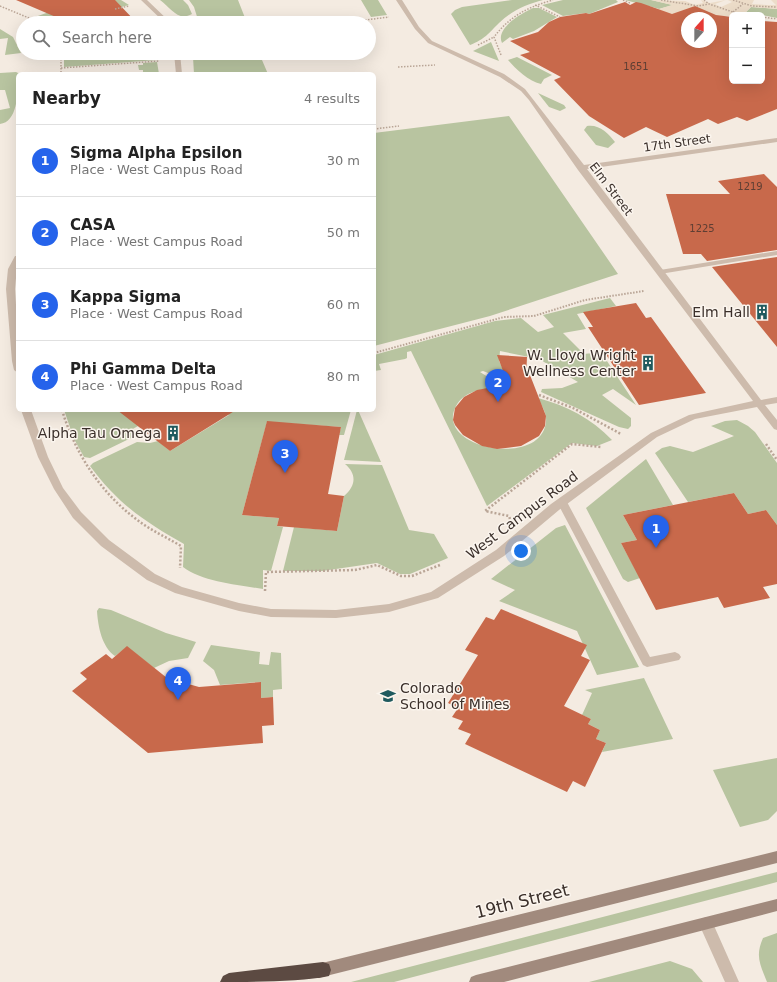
<!DOCTYPE html>
<html lang="en">
<head>
<meta charset="utf-8">
<style>
	:root { --surface:#fff; --page:#f2f2f2; --text:#222; --muted:#767676; --line:#e0e0e0; --accent:#2563eb }
	body { margin:0; font-family:"DejaVu Sans",sans-serif; background:var(--page); color:var(--text) }
	.controls { position:absolute; right:12px; top:12px; display:grid; overflow:hidden; border-radius:6px; box-shadow:0 4px 16px #0002 }
	.controls button { width:36px; height:36px; display:grid; place-items:center; padding:0; border:0; border-bottom:1px solid var(--line); background:var(--surface); color:var(--text); font:20px sans-serif }
	.compass { position:absolute; left:681px; top:12px; width:36px; height:36px; border-radius:50%; background:var(--surface); box-shadow:0 4px 16px #0002; rotate:21deg }
	.you { position:absolute; left:521px; top:551px; width:14px; height:14px; margin:-10px; border:3px solid #fff; border-radius:50%; background:#1a73e8; box-shadow:0 0 0 6px #1a73e833 }
	.badge { display:grid; place-items:center; width:26px; height:26px; border-radius:50%; background:var(--accent); color:#fff; font-size:13px; font-weight:700 }
	.pin { position:absolute; translate:-50% -33px; filter:drop-shadow(0 1px 2px #0008) }
	.pin::after { content:''; position:absolute; top:21px; width:14px; height:12px; background:inherit; clip-path:polygon(0 0,100% 0,50% 100%) }
	.list { margin:0; padding:0; list-style:none }
	h2 { display:flex; justify-content:space-between; align-items:center; height:52px; margin:0; padding:0 16px; font-size:17px }
	h2 small { font-size:13px; font-weight:400; color:var(--muted) }
	.list li { display:grid; grid-template-columns:26px 1fr auto; gap:12px; align-items:center; box-sizing:border-box; height:72px; padding:0 16px; border-top:1px solid var(--line) }
	.list b { display:block; font-size:15px; white-space:nowrap }
	.list p { margin:0; font-size:13px; white-space:nowrap; color:var(--muted) }
	.list em { font-size:13px; font-style:normal; color:var(--muted) }
	.icon { flex:none; width:22px; height:22px; fill:none; stroke:currentColor; stroke-width:2; stroke-linecap:round; stroke-linejoin:round }
	.map { position:relative; flex:none; width:777px; height:982px; overflow:hidden }
	.search { position:absolute; background:var(--surface); box-shadow:0 4px 16px #0002; left:16px; top:16px; width:360px; height:44px; display:flex; align-items:center; gap:10px; box-sizing:border-box; padding:0 14px; border-radius:22px; color:var(--muted); font-size:15px }
	.panel { position:absolute; background:var(--surface); box-shadow:0 4px 16px #0002; left:16px; top:72px; width:360px; height:340px; border-radius:6px }
	.map>svg:first-child { display:block }
	.green { fill:#b8c4a0 }
	.plaza { fill:#ecdcc8 }
	.building { fill:#c8694b; fill-rule:evenodd }
	.lines { fill:none; stroke-linecap:round; stroke-linejoin:round }
	.path-far2 { stroke:#b9a596; stroke-width:1.5; stroke-dasharray:1.5 1.5; stroke-linecap:butt }
	.path-far1 { stroke:#b9a596; stroke-width:2; stroke-dasharray:1.5 1.5; stroke-linecap:butt }
	.path { stroke:#b9a596; stroke-width:2.5; stroke-dasharray:2 2; stroke-linecap:butt }
	.lane { fill:#cdbbac; fill-rule:evenodd }
	.street { fill:#cdbbac; fill-rule:evenodd }
	.secondary { fill:#a18a7d; fill-rule:evenodd }
	.highway { fill:#5c4a42; fill-rule:evenodd }
	.labels { text-anchor:middle; stroke-width:3; stroke-linejoin:round; paint-order:stroke }
	.far-number-label { font-size:10px; fill:#5e3e33 }
	.far-street-label { font-size:12px; fill:#3b302b; stroke:#fbf5ee }
	.poi-label { font-size:14px; fill:#3b302b; stroke:#fbf5ee; text-anchor:end }
	.street-label { font-size:14px; fill:#3b302b; stroke:#fbf5ee }
	.near-street-label { font-size:17px; fill:#3b302b; stroke:#fbf5ee }
</style>
</head>
<body>
<div class="map">
<svg width="777" height="982" viewBox="0 0 777 982">
	<rect width="100%" height="100%" fill="#f4ebe1"/>
	<path class="green" d="M83 0H121L129 5 60 23H45L35 17Z
		M160 0H183L188 5 192 14C178 22 171 8 160 0Z
		M189 0H238L247 23H199L194 7Z
		M361 0H378L387 15 371 17Z
		M512 0H543C527 4 511 11 499 23 488 34 485 39 470 45L451 14 455 10 462 7Z
		M563 0H616L618 2 589 14 586 13 563 16 542 5Z
		M625 0H651L673 5 659 9Z
		M751 7 777 9V18L746 12Z
		M533 8H539L557 17 534 31 513 39 510 37 502 43C495 28 522 13 533 8Z
		M0 29 13 37 21 53 5 55 8 38 0 39Z
		M491 42 499 61 473 51Z
		M64 53H156L157 60 64 67Z
		M207 53H259L268 74H194L193 57 209 56Z
		M517 57 552 75 544 79 541 84C528 81 516 69 508 60Z
		M157 62 159 74H143V70H139L138 65H143V63Z
		M16 72 20 74H18C18 88 19 122 0 124V110L10 108 5 90H0V73Z
		M538 93 564 105 566 108 560 111 549 107Z
		M509 116 618 274 490 316 374 346V133Z
		M587 126C599 124 608 133 615 142L608 148 596 145 584 130Z
		M610 298 616 306 577 314 586 329 563 333 584 354 601 352 636 405 613 389 602 395 631 418V426L628 429 619 427 541 392 542 389 562 388 578 382 539 359 500 351 499 361 509 381 483 371 480 372 496 382 493 388C479 389 463 393 456 406 433 449 543 469 546 421 547 413 541 405 538 398 567 406 591 418 612 440L597 446 572 443 487 506 411 351 407 352V358L405 359 379 364 381 370 374 371V355L495 321 521 318 538 332 554 327 543 315Z
		M64 410H132L138 426 131 430V438L90 458 84 457 74 439Z
		M223 410H351L344 435H339L341 427 267 422 242 515 279 518 277 526 283 527 271 571 263 570V589C239 585 203 582 183 567L184 544C145 522 117 503 90 466L93 463 137 442 150 443 158 441 170 451 229 415Z
		M357 410H358L381 462 344 460Z
		M737 420 748 426 755 432 777 463V525L766 510 748 514 734 493 688 502 655 453 662 448 670 446 693 452 734 436 711 426 725 421Z
		M646 459 673 505 623 515 637 540 621 543 640 578 628 582 623 579 586 508Z
		M345 464 382 465 409 530 434 534 448 558 410 574H400L377 563 322 571H283L294 527 337 531 344 496C356 486 357 474 345 464Z
		M565 525 639 667 597 675 577 631 499 601 515 590 491 579 556 528Z
		M99 608 111 610 166 633 196 642 188 658 169 661 154 668 127 647 115 656C102 647 98 627 97 611Z
		M211 645 260 652 259 664 269 665 271 652 281 653 282 689 273 690V697L261 698 260 682 220 685 214 670 203 661Z
		M644 678 673 739 602 752 606 743 596 739 600 730 588 724 591 719 582 715 592 693 585 690Z
		M777 758V811L768 820 740 827 713 770Z
		M777 872V882L394 982H351Z
		M777 933V982H767C760 964 755 956 763 938Z
		M670 961 692 969 703 982H589Z"/>
	<path class="plaza" d="M651 0 685 1 695 5 703 3 701 0 710 3 726 0 715 4 721 7 732 2 728 0H754L752 4 767 5H776L771 0H777V9L751 7 746 12 761 15 659 18 649 6 659 9 672 5Z"/>
	<path class="building" d="M16 0H115L137 23H70Z
		M625 2 630 5 636 2 641 3 672 14 695 6 716 15 732 17V81H762V21L777 22V109L747 121 737 117 718 124 708 119 667 137 646 127 624 138 589 116 554 80 561 77 520 55 530 52 510 41 538 32 549 22 560 17 586 13 589 14ZM687 18H711V42H687Z
		M764 174 777 187V250L707 261 701 254H683L666 194H730L718 181Z
		M777 257V347L712 267Z
		M636 303 646 318 651 317 706 393 639 405 588 327H593L583 312Z
		M497 355 527 357 526 377 530 375 546 416 545 426 539 436 521 446 497 449 482 446 463 435 455 425 453 420 455 408 464 397 477 390 508 384Z
		M117 410H236L170 451Z
		M267 421 341 427 328 494 344 496 337 531 277 526 279 518 242 515Z
		M734 493 748 514 766 510 777 525V584L763 587 770 598 724 608 718 597 656 610 621 543 637 540 623 515Z
		M501 609 587 645 581 656 590 660 564 706 591 719 588 724 600 730 596 739 606 743 585 787 573 781 567 792 465 744 471 734 458 729 463 721 452 717 458 708 448 703 478 655 465 650 486 617 494 620Z
		M127 646 167 678 199 687 261 682V698L273 697 274 725 262 726 263 743 148 753 72 691 87 679 80 673 106 654 112 659Z"/>
	<g class="lines">
		<path class="path-far2" d="M623 0 630 3
			M661 0 698 6 709 4 733 12 751 15
			M704 0 709 4
			M733 0 752 6 777 7
			M535 5 560 17
			M0 6 41 23
			M115 9 129 6
			M733 12 743 4
			M762 17 777 19
			M365 20 389 17
			M478 45 494 37
			M61 53V68L159 61
			M501 55 494 37C510 16 528 7 553 0
			M398 67 435 65
			M61 68V74
			M374 129 399 126"/>
		<path class="path-far1" d="M374 353 504 317 534 316 585 300 644 291"/>
		<path class="path" d="M539 395 573 408 621 434
			M62 410C75 453 100 492 136 519 150 530 166 537 181 546L180 568
			M766 444 777 460
			M510 519 509 516 485 511 572 444 601 447
			M265 591 266 572 355 570 377 565 401 576H412L440 565"/>
		<path class="lane" d="M777 251V255L660 274 656 272 660 270Z
			M562 498 567 502 650 657 675 652 679 654 681 657 679 660 647 667 643 665 557 502Z"/>
		<path class="street" d="M141 0H147L171 23H165Z
			M396 0H402L419 27 432 41 504 74 525 89 584 165 777 138V142L587 169 761 400 777 397V403L765 405 777 420V430L774 429 757 407 695 419 657 437 559 510 504 556 438 598 389 612 336 618 271 617 239 611 175 593 147 580 101 546 73 518 54 489 38 457 21 410H31L48 457 63 488 81 512 109 540 155 574 182 587 239 603 271 609 336 610 389 604 431 592 496 550 551 504 651 433 689 415 753 401 578 170 529 100 521 91 500 77 428 43 415 29Z
			M174 53H180L182 74H176Z
			M15 256H18L15 289 18 336V373L14 370 12 361 6 289 8 269Z
			M706 917 711 919 739 982H725L699 924 701 919Z"/>
		<path class="secondary" d="M777 851V863L318 978 313 976 311 971 313 966 318 964Z
			M777 899V911L504 982H469L471 977 476 975Z"/>
		<path class="highway" d="M323 962 329 964 331 970 329 976C302 982 251 982 220 982L223 976 229 973Z"/>
	</g>
	<defs>
		<g id="building-bare" transform="scale(1.2)"><path d="M-4-6H4V6H1V3H-1V6H-4ZM-2.5-4.3h1.7v1.8h-1.7ZM.8-4.3h1.7v1.8H.8ZM-2.5-1h1.7V.8h-1.7ZM.8-1h1.7V.8H.8Z" fill="#1f5a5e" stroke="#fbf5ee" stroke-width="2.5" paint-order="stroke"/></g>
		<g id="university-bare" transform="scale(1.2)"><path d="M0-5L7-2L0 1L-7-2ZM-4 1L0 2.5L4 1V4Q0 6-4 4Z" fill="#1f5a5e" stroke="#fbf5ee" stroke-width="2.5" paint-order="stroke"/></g>
	</defs>
	<g fill-rule="evenodd">
		<use href="#building-bare" x="762" y="312"/>
		<use href="#building-bare" x="648" y="363"/>
		<use href="#building-bare" x="173" y="433"/>
		<use href="#university-bare" x="388" y="696"/>
	</g>
	<g class="labels">
		<g class="far-number-label">
			<text x="636" y="70">1651</text>
			<text x="750" y="190">1219</text>
			<text x="702" y="232">1225</text>
		</g>
		<g class="far-street-label">
			<text transform="translate(677 143) rotate(-8)" y="4">17th Street</text>
			<text transform="translate(611 189) rotate(53)" y="4">Elm Street</text>
		</g>
		<g class="poi-label">
			<text x="750" y="317">Elm Hall</text>
			<text x="636" y="360">W. Lloyd Wright<tspan x="636" dy="16">Wellness Center</tspan></text>
			<text x="161" y="438">Alpha Tau Omega</text>
			<text x="400" y="693" text-anchor="start">Colorado<tspan x="400" dy="16">School of Mines</tspan></text>
		</g>
		<g class="street-label">
			<text transform="translate(522 515) rotate(-37)" y="5">West Campus Road</text>
		</g>
		<g class="near-street-label">
			<text transform="translate(522 901) rotate(-14)" y="6">19th Street</text>
		</g>
	</g>
</svg>
<div class="controls">
<button>+</button>
<button>−</button>
</div>
<svg class="compass" viewBox="-18 -18 36 36"><path d="M0-13l5 13h-10z" fill="#e53935"/><path d="M0 13l5-13h-10z" fill="#767676"/></svg>
<div class="you"></div>
<div class="pin badge" style="left:656px;top:548px">1</div>
<div class="pin badge" style="left:498px;top:402px">2</div>
<div class="pin badge" style="left:285px;top:473px">3</div>
<div class="pin badge" style="left:178px;top:700px">4</div>
<div class="search"><svg class="icon" aria-label="search" viewBox="0 0 24 24"><circle cx="10" cy="10" r="6"/><path d="M15 15l6 6"/></svg>Search here</div>
<section class="panel">
<h2>Nearby<small>4 results</small></h2>
<ul class="list">
<li><span class="badge">1</span><div><b>Sigma Alpha Epsilon</b><p>Place · West Campus Road</p></div><em>30 m</em></li>
<li><span class="badge">2</span><div><b>CASA</b><p>Place · West Campus Road</p></div><em>50 m</em></li>
<li><span class="badge">3</span><div><b>Kappa Sigma</b><p>Place · West Campus Road</p></div><em>60 m</em></li>
<li><span class="badge">4</span><div><b>Phi Gamma Delta</b><p>Place · West Campus Road</p></div><em>80 m</em></li>
</ul>
</section>
</div>
</body>
</html>
